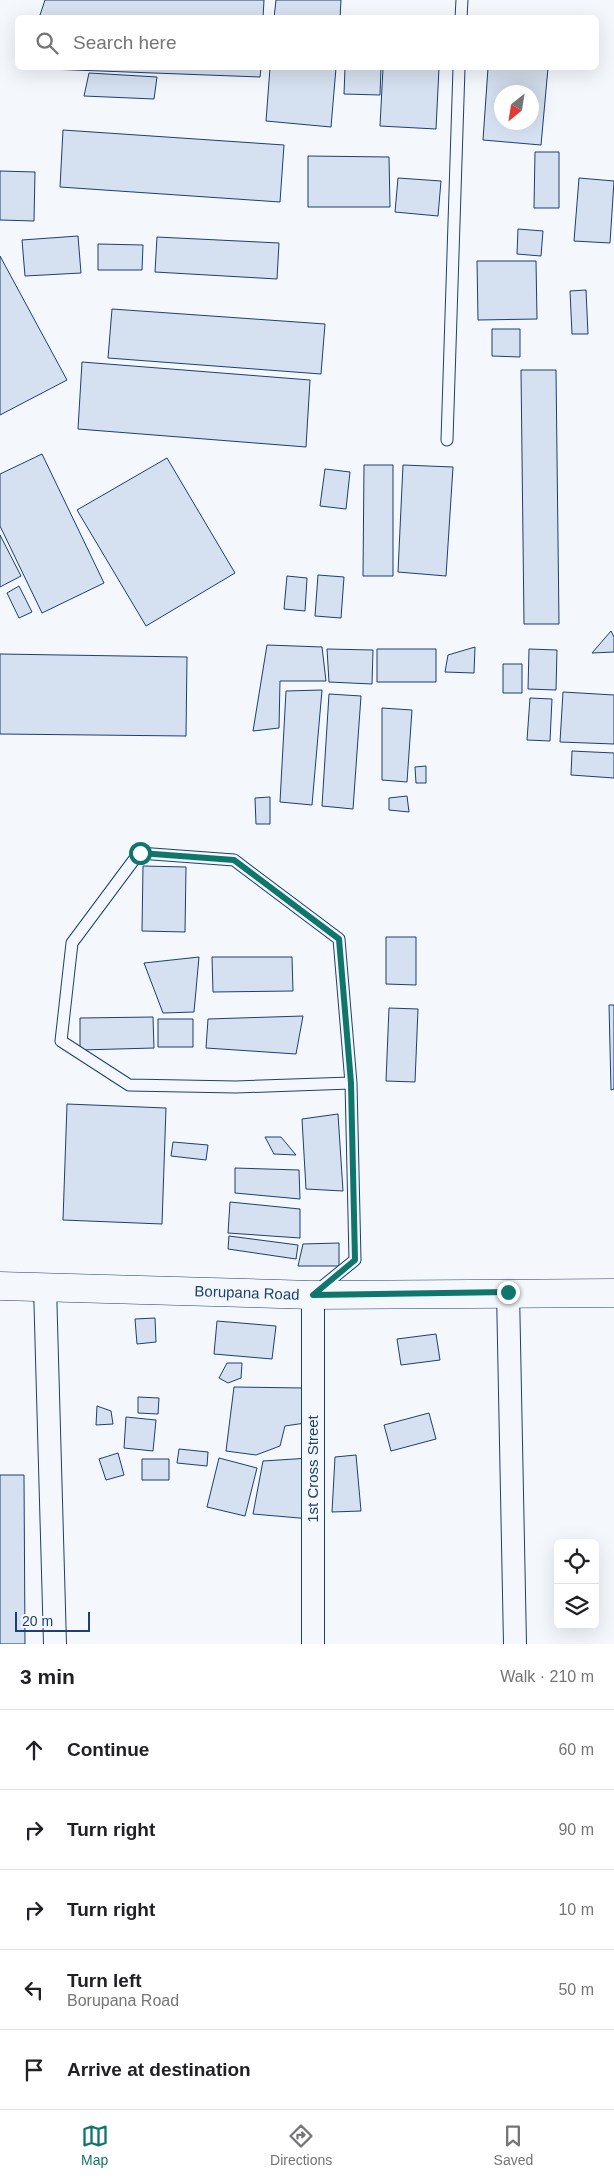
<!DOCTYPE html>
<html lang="en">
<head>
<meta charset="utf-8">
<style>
	:root { --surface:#fff; --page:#f6f6f6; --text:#202124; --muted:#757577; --line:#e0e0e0; --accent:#0f766e }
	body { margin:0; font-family:Arial,sans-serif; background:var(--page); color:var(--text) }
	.controls { position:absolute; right:15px; bottom:15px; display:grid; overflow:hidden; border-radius:8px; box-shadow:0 5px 20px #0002 }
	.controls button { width:45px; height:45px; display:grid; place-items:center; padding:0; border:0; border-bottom:1px solid var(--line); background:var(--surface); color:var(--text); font:25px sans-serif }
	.compass { position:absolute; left:494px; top:85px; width:45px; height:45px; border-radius:50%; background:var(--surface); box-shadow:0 5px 20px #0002; rotate:210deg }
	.scale { position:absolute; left:15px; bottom:12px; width:75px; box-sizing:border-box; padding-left:5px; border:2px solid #1d3f73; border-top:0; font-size:14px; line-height:18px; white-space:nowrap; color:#1d3f73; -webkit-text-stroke:4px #f4f7fb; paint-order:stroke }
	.stop { position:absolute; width:15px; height:15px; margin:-11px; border:4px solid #0f766e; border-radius:50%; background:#fff }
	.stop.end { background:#0f766e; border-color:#fff; box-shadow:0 1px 5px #0008 }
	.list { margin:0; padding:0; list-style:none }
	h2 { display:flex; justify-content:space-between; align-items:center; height:65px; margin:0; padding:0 20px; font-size:21px }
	h2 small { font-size:16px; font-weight:400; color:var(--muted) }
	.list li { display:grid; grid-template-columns:32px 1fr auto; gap:15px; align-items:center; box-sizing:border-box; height:80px; padding:0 20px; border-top:1px solid var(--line) }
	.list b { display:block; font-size:19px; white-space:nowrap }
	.list p { margin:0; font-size:16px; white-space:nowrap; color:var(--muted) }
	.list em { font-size:16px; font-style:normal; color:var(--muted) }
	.icon { flex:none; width:28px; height:28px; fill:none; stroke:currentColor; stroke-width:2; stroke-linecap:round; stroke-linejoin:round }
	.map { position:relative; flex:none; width:614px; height:1644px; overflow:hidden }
	.search { position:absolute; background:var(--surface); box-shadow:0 5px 20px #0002; left:15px; right:15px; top:15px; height:55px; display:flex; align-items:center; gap:12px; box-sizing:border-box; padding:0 18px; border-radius:8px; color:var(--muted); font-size:19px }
	.sheet { height:465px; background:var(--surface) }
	nav { display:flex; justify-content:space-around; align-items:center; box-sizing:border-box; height:70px; border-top:1px solid var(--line); background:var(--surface); font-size:14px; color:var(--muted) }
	nav a { display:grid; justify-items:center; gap:2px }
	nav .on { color:var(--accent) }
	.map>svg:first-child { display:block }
	.building { fill:#d5e0f0; stroke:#1d3f73; fill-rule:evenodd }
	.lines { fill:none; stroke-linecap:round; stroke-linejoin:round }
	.service-casing { stroke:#1d3f73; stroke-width:13 }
	.minor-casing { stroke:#1d3f73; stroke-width:24 }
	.primary-casing { stroke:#1d3f73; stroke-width:29 }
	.service { stroke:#f4f7fb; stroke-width:11 }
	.minor { stroke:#f4f7fb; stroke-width:22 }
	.primary { stroke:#f4f7fb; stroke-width:28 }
	.route { stroke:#0f766e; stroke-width:6 }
	.labels { text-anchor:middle; stroke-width:4; stroke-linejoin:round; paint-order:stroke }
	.street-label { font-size:15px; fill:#1d3f73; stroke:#f4f7fb }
</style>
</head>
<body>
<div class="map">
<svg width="614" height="1644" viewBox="0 0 614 1644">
	<rect width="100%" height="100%" fill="#f4f7fb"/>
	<path class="building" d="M45 0H264L263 18H39Z
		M276 0H341L340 18H274Z
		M21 68H261L260 77Z
		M270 68H336L331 127 266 121Z
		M345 68H381L380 95 344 94Z
		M383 68H439L436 129 380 126Z
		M488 68H548L541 145 483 140ZM502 92H532V122H502Z
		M89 73 157 77 154 99 84 96Z
		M63 130 284 145 280 202 60 187Z
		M535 152H559V208H534Z
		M308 156 389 157 390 207H308Z
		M0 171 35 172 34 221 0 220Z
		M398 178 441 181 438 216 395 212Z
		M579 178 614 181 610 243 574 241Z
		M518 229 543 231 541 256 517 254Z
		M78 236 81 273 25 276 22 240Z
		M157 237 279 243 277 279 155 272Z
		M98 244 143 245 142 270H98Z
		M0 256 67 380 0 415Z
		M477 261H536L537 319 478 320Z
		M586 290 588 334H572L570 291Z
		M112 309 325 324 321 374 108 358Z
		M492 329H520V357L492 356Z
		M82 362 310 380 306 447 78 429Z
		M521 370H556L559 624H524Z
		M42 454 104 583 42 613 0 526V474Z
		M167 458 235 573 146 626 77 510Z
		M364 465H393V576H363Z
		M403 465 453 467 446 576 398 572Z
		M325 469 350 472 346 509 320 506Z
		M0 535 21 576 0 587Z
		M318 575 344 577 341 618 315 616Z
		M287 576 307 578 305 611 284 609Z
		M19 586 32 612 19 618 7 593Z
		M611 631 614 637V652L592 653Z
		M267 645 322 647 326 681H280L279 728 253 731Z
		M475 647 474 673 445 672 448 655Z
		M327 649 373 650 372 684 329 682Z
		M377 649H436V682H377Z
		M529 649 557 650 556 690 528 689Z
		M0 654 187 657 186 736 0 734Z
		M503 664H522V693H503Z
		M322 690 312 805 280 802 286 691Z
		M563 692 614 695V744L560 742Z
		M329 694 361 696 353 809 322 806Z
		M530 698 552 699 550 741 527 740Z
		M382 708 412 710 407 782 382 780Z
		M572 751 614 753V778L571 775Z
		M426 766V783H416L415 767Z
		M407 796 409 812 389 810V798Z
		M270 797V824H256L255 798Z
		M143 866 186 867 185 932 142 931Z
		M386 937H416V985L386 984Z
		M199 957 194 1012 163 1013 144 963Z
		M212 957H292L293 991 213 992Z
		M609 1005H614V1089L611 1090Z
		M389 1008 418 1009 415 1082 386 1081Z
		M303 1016 296 1054 206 1048 208 1019Z
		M153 1017 154 1048 80 1050V1018Z
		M158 1019H193V1047H158Z
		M67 1104 166 1108 162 1224 63 1220Z
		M338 1114 343 1191 306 1189 302 1119Z
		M265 1137H281L296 1155 274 1154Z
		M173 1142 208 1145 206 1160 171 1156Z
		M235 1168 299 1170 300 1199 235 1193Z
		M230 1202 300 1209V1238L228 1233Z
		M229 1236 298 1245 296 1259 228 1249Z
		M339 1243V1266H298L303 1244Z
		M155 1318 156 1342 137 1344 135 1319Z
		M217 1321 276 1326 272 1359 214 1354Z
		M436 1334 440 1360 401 1365 397 1339Z
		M227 1363H242L241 1378 228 1383 219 1378Z
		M234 1387 304 1388 312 1422 285 1426 280 1446 256 1455 226 1451Z
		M138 1397 159 1398 158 1414 138 1413Z
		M97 1406 111 1411 113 1424 96 1425Z
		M429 1413 436 1439 391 1451 384 1425Z
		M126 1417 156 1420 153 1451 124 1448Z
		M179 1449 208 1452 207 1466 177 1463Z
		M118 1453 124 1475 106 1480 99 1459Z
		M356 1455 361 1511 332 1512 335 1457Z
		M219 1458 257 1468 245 1516 207 1507Z
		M310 1458 311 1519 253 1514 263 1461Z
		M142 1459H169V1480H142Z
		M0 1475H24L25 1644H0Z"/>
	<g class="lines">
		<g class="service-casing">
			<path id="service" d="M461 18 462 0
				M447 440 459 68
				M318 1290 355 1260 351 1083 339 939 234 860 139 853 72 943 61 1041 129 1085 236 1087 351 1083"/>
		</g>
		<g class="minor-casing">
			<path id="minor" d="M45 1287 55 1644
				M508 1292 515 1644
				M313 1295V1644"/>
		</g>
		<g class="primary-casing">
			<path id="primary" d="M0 1286 313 1295 614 1293"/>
		</g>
		<use href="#service" class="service"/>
		<use href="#minor" class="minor"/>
		<use href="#primary" class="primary"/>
	</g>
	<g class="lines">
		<path class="route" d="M140 853 234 860 339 939 351 1083 355 1260 313 1295 508 1292"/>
	</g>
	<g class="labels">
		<g class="street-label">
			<text transform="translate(247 1293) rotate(2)" y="5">Borupana Road</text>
			<text transform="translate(313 1469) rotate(-90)" y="5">1st Cross Street</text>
		</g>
	</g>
</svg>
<div class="controls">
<button><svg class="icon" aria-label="locate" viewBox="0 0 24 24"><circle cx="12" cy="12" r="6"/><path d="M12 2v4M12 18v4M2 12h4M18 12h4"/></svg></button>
<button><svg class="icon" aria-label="layers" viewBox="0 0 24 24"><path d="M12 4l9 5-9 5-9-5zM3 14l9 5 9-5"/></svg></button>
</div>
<svg class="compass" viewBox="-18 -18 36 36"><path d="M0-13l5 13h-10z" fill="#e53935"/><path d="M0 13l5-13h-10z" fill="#757577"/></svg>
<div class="scale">20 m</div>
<div class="stop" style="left:140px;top:853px"></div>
<div class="stop end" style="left:508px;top:1292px"></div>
<div class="search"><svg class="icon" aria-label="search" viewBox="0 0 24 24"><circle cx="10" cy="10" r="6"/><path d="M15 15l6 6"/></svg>Search here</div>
</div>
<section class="sheet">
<h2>3 min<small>Walk · 210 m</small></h2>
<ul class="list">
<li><svg class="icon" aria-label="ahead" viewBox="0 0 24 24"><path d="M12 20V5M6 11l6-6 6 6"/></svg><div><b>Continue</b></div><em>60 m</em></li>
<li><svg class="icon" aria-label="right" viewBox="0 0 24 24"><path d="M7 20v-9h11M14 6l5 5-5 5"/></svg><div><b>Turn right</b></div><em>90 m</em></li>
<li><svg class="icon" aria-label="right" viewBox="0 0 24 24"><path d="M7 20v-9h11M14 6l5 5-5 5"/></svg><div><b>Turn right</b></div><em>10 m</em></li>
<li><svg class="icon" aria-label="left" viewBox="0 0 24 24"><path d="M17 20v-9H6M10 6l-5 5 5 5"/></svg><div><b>Turn left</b><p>Borupana Road</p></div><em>50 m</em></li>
<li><svg class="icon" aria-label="arrive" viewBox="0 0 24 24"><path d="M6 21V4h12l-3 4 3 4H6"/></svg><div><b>Arrive at destination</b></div></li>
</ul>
</section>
<nav>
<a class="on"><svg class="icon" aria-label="map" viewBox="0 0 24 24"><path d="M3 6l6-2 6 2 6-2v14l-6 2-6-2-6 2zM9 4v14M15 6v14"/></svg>Map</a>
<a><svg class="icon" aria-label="directions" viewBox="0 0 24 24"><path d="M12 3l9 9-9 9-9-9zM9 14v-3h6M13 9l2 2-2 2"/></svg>Directions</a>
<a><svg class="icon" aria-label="saved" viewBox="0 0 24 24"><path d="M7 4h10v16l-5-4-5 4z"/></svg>Saved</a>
</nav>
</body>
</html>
